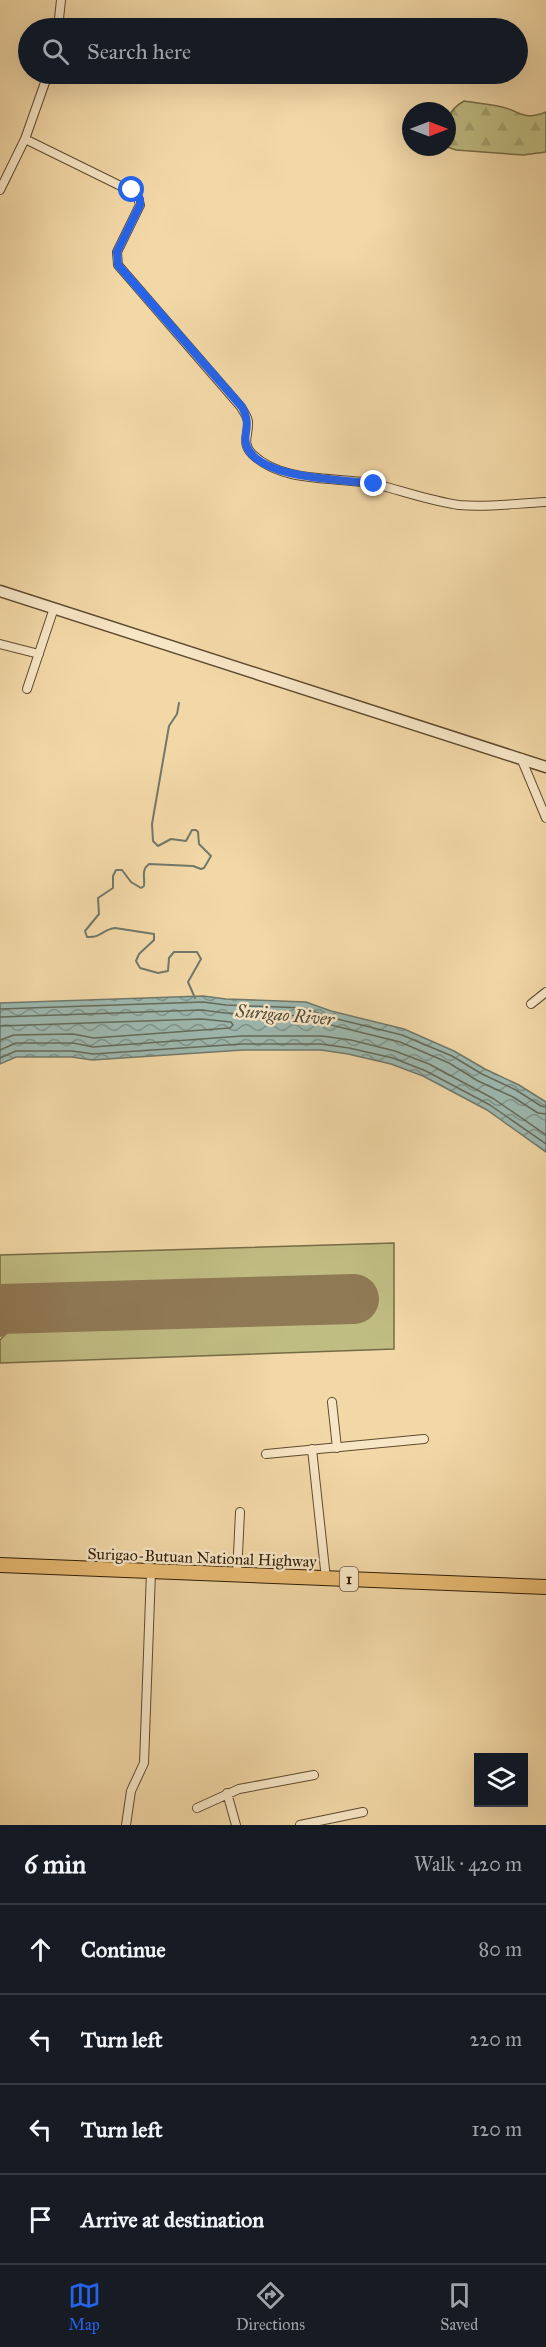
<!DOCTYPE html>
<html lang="en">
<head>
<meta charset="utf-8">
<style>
	:root { --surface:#171b24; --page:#20242c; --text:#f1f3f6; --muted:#9ea1a6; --line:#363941; --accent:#2563eb }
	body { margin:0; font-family:"IM FELL Great Primer",serif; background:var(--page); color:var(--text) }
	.controls { position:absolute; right:18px; bottom:18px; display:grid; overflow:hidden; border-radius:0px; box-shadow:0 6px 24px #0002 }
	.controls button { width:54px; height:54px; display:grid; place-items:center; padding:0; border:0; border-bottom:2px solid var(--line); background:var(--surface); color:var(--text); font:30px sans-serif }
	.compass { position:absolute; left:402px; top:102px; width:54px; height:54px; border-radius:50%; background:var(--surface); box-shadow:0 6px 24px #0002; rotate:90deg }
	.stop { position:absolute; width:18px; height:18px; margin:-14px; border:4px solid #2563eb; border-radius:50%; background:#fff }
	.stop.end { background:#2563eb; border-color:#fff; box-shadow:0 2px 6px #0008 }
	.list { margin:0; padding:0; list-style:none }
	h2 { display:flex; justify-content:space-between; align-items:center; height:78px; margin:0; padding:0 24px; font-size:26px }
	h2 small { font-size:20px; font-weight:400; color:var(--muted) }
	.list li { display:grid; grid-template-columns:39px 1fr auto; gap:18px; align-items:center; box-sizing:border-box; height:90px; padding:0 24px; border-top:2px solid var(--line) }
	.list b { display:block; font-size:22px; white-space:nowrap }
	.list em { font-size:20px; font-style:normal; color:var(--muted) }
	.icon { flex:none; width:33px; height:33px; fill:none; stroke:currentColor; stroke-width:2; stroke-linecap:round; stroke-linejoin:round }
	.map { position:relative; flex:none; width:546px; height:1825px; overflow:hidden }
	.search { position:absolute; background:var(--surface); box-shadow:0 6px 24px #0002; left:18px; right:18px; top:18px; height:66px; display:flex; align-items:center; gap:15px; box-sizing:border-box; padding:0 21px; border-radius:33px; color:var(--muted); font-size:22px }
	.sheet { height:438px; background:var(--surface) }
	nav { display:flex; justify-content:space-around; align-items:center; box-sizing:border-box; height:84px; border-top:2px solid var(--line); background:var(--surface); font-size:16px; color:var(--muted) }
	nav a { display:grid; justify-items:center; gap:3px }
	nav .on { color:var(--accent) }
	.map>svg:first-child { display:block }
	.grass { fill:#c0bd83; stroke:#766c44; stroke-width:1.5 }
	.forest { fill:url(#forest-firs); stroke:#766c44; stroke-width:1.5 }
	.water { fill:url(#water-waves); stroke:#70796b; stroke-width:1.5 }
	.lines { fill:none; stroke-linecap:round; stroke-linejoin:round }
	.shore { stroke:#656a5a; stroke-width:1.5 }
	.stream { stroke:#70796b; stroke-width:2 }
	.taxiway { stroke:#907a56; stroke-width:20 }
	.runway { stroke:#907a56; stroke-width:50 }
	.minor-casing { stroke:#5e4a2e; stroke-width:10 }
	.tertiary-casing { stroke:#5e4a2e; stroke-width:13 }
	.trunk-casing { stroke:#2d1b05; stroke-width:16 }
	.minor { stroke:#f7e6c6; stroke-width:8 }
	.tertiary { stroke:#f7e6c6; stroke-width:10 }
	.trunk { stroke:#eabc74; stroke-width:14 }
	.route { stroke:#2563eb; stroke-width:8 }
	.labels { text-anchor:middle; stroke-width:5; stroke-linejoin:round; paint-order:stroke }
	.shield { fill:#f7e6c6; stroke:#6a583f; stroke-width:1.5 }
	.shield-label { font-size:15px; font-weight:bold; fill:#2d1b05 }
	.street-label { font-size:16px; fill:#2d1b05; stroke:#f7e6c6 }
	.water-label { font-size:18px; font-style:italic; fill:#4f4a38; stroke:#f7e6c6 }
</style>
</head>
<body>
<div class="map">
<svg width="546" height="1825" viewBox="0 0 546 1825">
	<defs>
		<pattern id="forest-firs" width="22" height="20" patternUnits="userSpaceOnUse" patternTransform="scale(1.5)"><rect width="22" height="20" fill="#c0bd83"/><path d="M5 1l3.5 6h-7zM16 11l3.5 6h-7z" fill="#a5a270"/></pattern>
		<pattern id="water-waves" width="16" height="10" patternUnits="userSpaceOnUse" patternTransform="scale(1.5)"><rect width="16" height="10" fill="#9db8af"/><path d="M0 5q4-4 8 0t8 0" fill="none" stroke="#80958c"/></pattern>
	</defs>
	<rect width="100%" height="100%" fill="#f3d8a7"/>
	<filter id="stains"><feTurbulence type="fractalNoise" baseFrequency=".00333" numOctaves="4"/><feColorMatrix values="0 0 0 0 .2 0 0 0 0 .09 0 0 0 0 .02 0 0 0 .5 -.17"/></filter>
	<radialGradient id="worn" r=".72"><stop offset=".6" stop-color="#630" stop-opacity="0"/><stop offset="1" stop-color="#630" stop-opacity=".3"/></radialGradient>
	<path class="grass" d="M394 1243V1349L0 1363V1340L13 1326 354 1316 353 1278 0 1289V1255Z"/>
	<path class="forest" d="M464 101C476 103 489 104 502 107 522 112 524 121 546 112V152L523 155 456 150 447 147C447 126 443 113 464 101Z"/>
	<path class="water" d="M203 996 226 999 306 1002 331 1011 404 1029 454 1051 485 1069 519 1085 546 1102V1152L487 1110 423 1076 391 1064 348 1054 321 1050H243L92 1060 72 1057H16L0 1064V1003Z"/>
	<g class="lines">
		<path class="shore" d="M0 1009 203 1002 226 1005 304 1008 329 1017 402 1035 452 1056 482 1074 516 1090 541 1106 546 1107
			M0 1017 202 1010 225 1013 303 1016 327 1024 400 1042 449 1063 478 1081 513 1097 538 1113 546 1114
			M0 1026 202 1019 231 1022 233 1025 230 1028 94 1038 73 1034 14 1035 0 1040
			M0 1050 16 1043H73L93 1047 242 1036H322L351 1040 395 1051 429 1064 494 1099 546 1135
			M0 1058 16 1051H72L93 1054 242 1044H321L349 1048 393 1058 426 1071 490 1105 546 1144"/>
		<path class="stream" d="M179 703 177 714 169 726 152 824 153 841 158 846 171 839 186 841 192 830H196L198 832 199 844 211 856 204 868 201 869 193 866 149 864C141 870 145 877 144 886L141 888 131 882 122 870H116L113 876V888L98 898 99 914 85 931 87 937C102 938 103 929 115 928L154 934V940L139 954 136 961 140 968 158 973 168 971 169 958 174 952H197L201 959 188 982 195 998"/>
		<path class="taxiway" d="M0 1327 17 1309"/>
		<path class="runway" d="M0 1309 354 1299"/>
		<g class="minor-casing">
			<path id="minor" d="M58 28 61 0
				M25 139 137 194 140 205 117 252 118 265 241 407C244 413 249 418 248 424 248 436 242 444 252 454 283 484 336 476 375 484 403 491 430 501 459 505 488 508 517 503 546 502
				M0 190 25 139 48 74
				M0 644 39 654
				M27 689 54 608
				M521 758 546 818
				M531 1004 546 992
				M332 1402 337 1448
				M312 1449 326 1579
				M266 1454 424 1439
				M237 1575 240 1512
				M227 1793 236 1825
				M197 1808 239 1789 314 1775
				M126 1825 131 1791 144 1763 151 1572
				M300 1825 363 1812"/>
		</g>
		<g class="tertiary-casing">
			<path id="tertiary" d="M0 591 546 767"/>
		</g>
		<g class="trunk-casing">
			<path id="trunk" d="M0 1565 546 1587"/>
		</g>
		<use href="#minor" class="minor"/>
		<use href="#tertiary" class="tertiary"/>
		<use href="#trunk" class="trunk"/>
	</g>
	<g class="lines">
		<path class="route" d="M132 190 140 199V205L117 252 118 265 242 407C253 428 241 434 247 447 262 480 342 479 374 484"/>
	</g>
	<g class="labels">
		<rect class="shield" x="340" y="1567" width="18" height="24" rx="4.5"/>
		<g class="shield-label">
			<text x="349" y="1584">1</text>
		</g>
		<g class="street-label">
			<text transform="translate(202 1557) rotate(2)" y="6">Surigao-Butuan National Highway</text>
		</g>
		<g class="water-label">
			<text transform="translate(285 1015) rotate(5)" y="6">Surigao River</text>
		</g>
	</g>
	<rect width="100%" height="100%" filter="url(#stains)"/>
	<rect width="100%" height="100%" fill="url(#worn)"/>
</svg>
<div class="controls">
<button><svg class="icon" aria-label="layers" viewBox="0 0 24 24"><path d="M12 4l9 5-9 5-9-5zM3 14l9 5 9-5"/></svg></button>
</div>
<svg class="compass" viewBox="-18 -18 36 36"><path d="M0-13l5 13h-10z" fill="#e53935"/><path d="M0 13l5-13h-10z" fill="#9ea1a6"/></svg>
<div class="stop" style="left:132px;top:190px"></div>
<div class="stop end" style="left:374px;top:484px"></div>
<div class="search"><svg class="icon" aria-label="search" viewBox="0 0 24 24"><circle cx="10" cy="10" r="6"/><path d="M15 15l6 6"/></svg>Search here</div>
</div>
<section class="sheet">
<h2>6 min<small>Walk · 420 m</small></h2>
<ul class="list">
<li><svg class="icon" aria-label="ahead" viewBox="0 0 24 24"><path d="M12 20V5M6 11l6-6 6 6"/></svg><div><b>Continue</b></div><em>80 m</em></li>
<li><svg class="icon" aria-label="left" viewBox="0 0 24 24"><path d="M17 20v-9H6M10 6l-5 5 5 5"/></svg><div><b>Turn left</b></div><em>220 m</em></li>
<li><svg class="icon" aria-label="left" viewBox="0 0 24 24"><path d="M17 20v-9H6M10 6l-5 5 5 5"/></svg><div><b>Turn left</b></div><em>120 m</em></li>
<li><svg class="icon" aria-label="arrive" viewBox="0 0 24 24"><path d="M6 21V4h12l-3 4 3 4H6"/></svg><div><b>Arrive at destination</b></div></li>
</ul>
</section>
<nav>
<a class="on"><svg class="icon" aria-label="map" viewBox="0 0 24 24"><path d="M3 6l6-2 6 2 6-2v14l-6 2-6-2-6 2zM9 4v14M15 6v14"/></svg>Map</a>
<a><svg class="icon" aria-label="directions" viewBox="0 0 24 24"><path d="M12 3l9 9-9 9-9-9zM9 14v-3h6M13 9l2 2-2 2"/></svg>Directions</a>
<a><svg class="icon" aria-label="saved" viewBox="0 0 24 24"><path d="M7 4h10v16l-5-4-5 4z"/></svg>Saved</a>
</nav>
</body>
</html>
